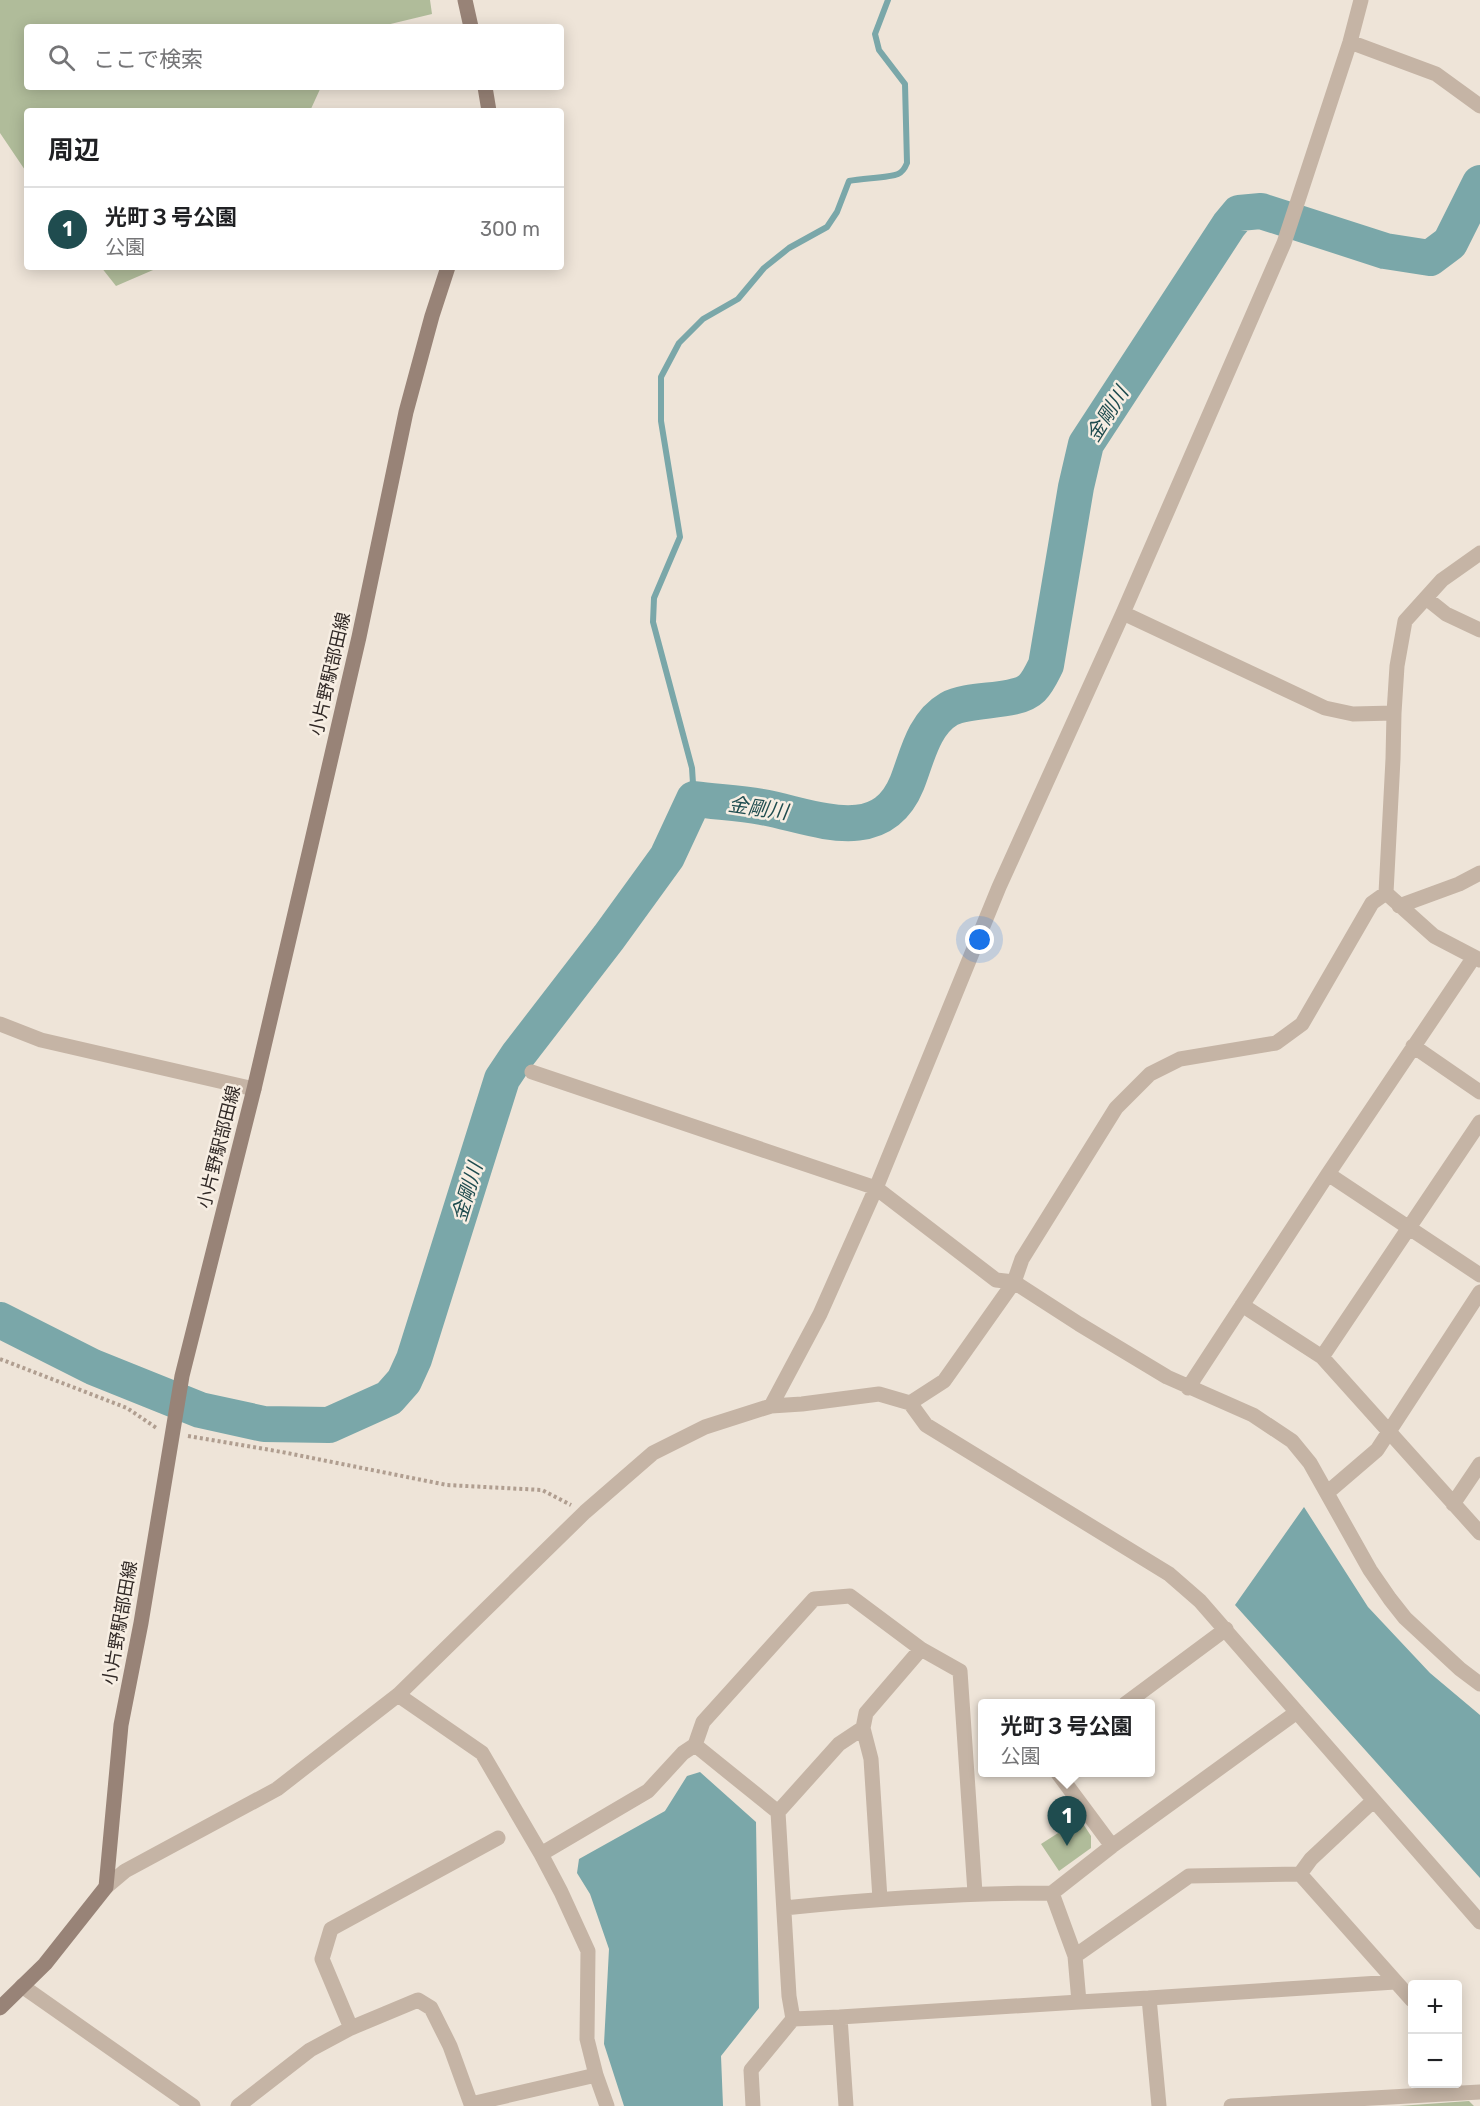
<!DOCTYPE html>
<html lang="ja">
<head>
<meta charset="utf-8">
<style>
	:root { --surface:#fff; --page:#f2f2f2; --text:#202124; --muted:#757577; --line:#e0e0e0; --accent:#1f4c4f }
	body { margin:0; font-family:Rubik,"Noto Sans JP",sans-serif; background:var(--page); color:var(--text) }
	.controls { position:absolute; right:18px; bottom:18px; display:grid; overflow:hidden; border-radius:6px; box-shadow:0 3px 15px #0003 }
	.controls button { width:54px; height:54px; display:grid; place-items:center; padding:0; border:0; border-bottom:2px solid var(--line); background:var(--surface); color:var(--text); font:30px sans-serif }
	.you { position:absolute; left:980px; top:940px; width:21px; height:21px; margin:-15px; border:4px solid #fff; border-radius:50%; background:#1a73e8; box-shadow:0 0 0 9px #1a73e833 }
	.badge { display:grid; place-items:center; width:39px; height:39px; border-radius:50%; background:var(--accent); color:#fff; font-size:20px; font-weight:700 }
	.pin { position:absolute; translate:-50% -50px; filter:drop-shadow(0 2px 3px #0008) }
	.pin::after { content:''; position:absolute; top:32px; width:21px; height:18px; background:inherit; clip-path:polygon(0 0,100% 0,50% 100%) }
	.popup { position:absolute; left:978px; top:1699px; width:177px; height:78px; box-sizing:border-box; display:grid; place-content:center; border-radius:6px; background:var(--surface); filter:drop-shadow(0 2px 4px #0005); font-size:20px; white-space:nowrap; color:var(--muted) }
	.popup b { font-size:22px; color:var(--text) }
	.popup::after { content:''; position:absolute; left:50%; top:100%; margin-left:-12px; border:12px solid transparent; border-top-color:var(--surface) }
	.list { margin:0; padding:0; list-style:none }
	h2 { display:flex; justify-content:space-between; align-items:center; height:78px; margin:0; padding:0 24px; font-size:26px }
	h2 small { font-size:20px; font-weight:400; color:var(--muted) }
	.list li { display:grid; grid-template-columns:39px 1fr auto; gap:18px; align-items:center; box-sizing:border-box; height:84px; padding:0 24px; border-top:2px solid var(--line) }
	.list b { display:block; font-size:22px; white-space:nowrap }
	.list p { margin:0; font-size:20px; white-space:nowrap; color:var(--muted) }
	.list em { font-size:20px; font-style:normal; color:var(--muted) }
	.icon { flex:none; width:33px; height:33px; fill:none; stroke:currentColor; stroke-width:2; stroke-linecap:round; stroke-linejoin:round }
	.map { position:relative; flex:none; width:1480px; height:2106px; overflow:hidden }
	.search { position:absolute; background:var(--surface); box-shadow:0 3px 15px #0003; left:24px; top:24px; width:540px; height:66px; display:flex; align-items:center; gap:15px; box-sizing:border-box; padding:0 21px; border-radius:6px; color:var(--muted); font-size:22px }
	.panel { position:absolute; background:var(--surface); box-shadow:0 3px 15px #0003; left:24px; top:108px; width:540px; height:162px; border-radius:6px }
	.map>svg:first-child { display:block }
	.green { fill:#b0bc9a }
	.water { fill:#7aa7a9 }
	.lines { fill:none; stroke-linecap:round; stroke-linejoin:round }
	.stream { stroke:#7aa7a9; stroke-width:6 }
	.river { stroke:#7aa7a9; stroke-width:36 }
	.path { stroke:#b09e90; stroke-width:4; stroke-dasharray:3 3; stroke-linecap:butt }
	.minor { stroke:#c5b4a5; stroke-width:15 }
	.secondary { stroke:#988377; stroke-width:15 }
	.labels { text-anchor:middle; stroke-width:5; stroke-linejoin:round; paint-order:stroke }
	.street-label { font-size:18px; fill:#312926; stroke:#f7eee3 }
	.water-label { font-size:20px; font-style:italic; fill:#1f4c4f; stroke:#f7eee3 }
</style>
</head>
<body>
<div class="map">
<svg width="1480" height="2106" viewBox="0 0 1480 2106">
	<rect width="100%" height="100%" fill="#eee4d8"/>
	<path class="green" d="M0 0H430L432 14 378 27H27V87H321L310 111H27V173L0 133Z
		M101 267H160L116 286Z
		M1080 1819 1091 1836V1848L1059 1871 1041 1844Z
		M1469 2101 1474 2106H1399Z"/>
	<path class="water" d="M1304 1507 1368 1607 1430 1673 1480 1715V1878L1235 1605Z
		M700 1772 756 1822 759 2008 721 2056 723 2106H624L604 2044 609 1949 590 1894 577 1873 579 1859 665 1811 687 1776Z"/>
	<g class="lines">
		<path class="stream" d="M694 799 692 768 653 622 654 598 680 537 661 421V377L679 343 703 319 738 299 764 268 789 248 827 227 837 212 849 181C862 178 889 178 898 174 903 172 905 168 907 163L905 84 879 50 875 34 888 0"/>
		<path class="river" d="M0 1320 93 1367 200 1410 264 1424 329 1425 389 1398 404 1381 414 1359 502 1079 518 1055 609 937 667 857 694 799C717 802 740 803 762 807 813 816 880 849 907 783 917 758 923 724 949 709 971 697 1016 704 1032 688 1038 682 1042 673 1046 665L1076 487 1086 444 1229 225 1239 213 1261 211 1385 251 1430 258 1450 243 1480 183"/>
		<path class="path" d="M0 1359 127 1408 158 1429
			M188 1436 282 1452 447 1485 542 1490 571 1505"/>
		<path class="minor" d="M1350 42 1436 74 1480 106
			M1480 553 1442 580 1405 621 1397 666 1394 713 1393 759 1386 893 1434 936 1480 960
			M1426 598 1446 614 1480 630
			M1123 613 1325 708 1353 714 1394 713
			M1399 906 1459 884 1480 873
			M0 1024 41 1040 254 1089
			M1413 1046 1480 1092
			M532 1072 876 1188 996 1280 1014 1282 1079 1324 1167 1377 1253 1415 1292 1441 1310 1463 1370 1570 1390 1599 1405 1618 1460 1669 1480 1684
			M1328 1174 1480 1275
			M1242 1305 1322 1357 1480 1533
			M1322 1357 1480 1122
			M1188 1388 1328 1174 1474 957
			M910 1403 944 1381 1014 1282 1022 1259 1116 1108 1150 1074 1180 1059 1276 1043 1302 1024 1372 903 1386 893
			M771 1406 820 1314 876 1188 999 887 1123 613 1284 243 1350 42 1361 0
			M1328 1492 1377 1450 1480 1292
			M1453 1504 1480 1464
			M398 1695 482 1753 541 1854 561 1892 588 1951 587 2039 596 2075 607 2106
			M1125 1704 1226 1629
			M863 1728 866 1713 921 1649
			M695 1745 778 1812 789 1996 793 2019
			M1057 1772 1112 1846
			M778 1812 839 1744 863 1728 871 1759 880 1899
			M541 1854 648 1791 683 1753 695 1745 703 1722 814 1599 850 1596 921 1649 960 1671 975 1893
			M1300 1874 1311 1859 1373 1801
			M106 1887 125 1871 277 1789 398 1695 585 1512 653 1453 705 1427 771 1406 802 1404 879 1394 910 1403 926 1425 1169 1574 1200 1601 1480 1922
			M1052 1893 1112 1846 1297 1712
			M784 1908C873 1899 962 1893 1052 1893L1075 1956 1079 2002 1149 1998 1159 2106
			M1075 1956 1189 1876 1300 1874 1412 2000
			M22 1986 193 2106
			M1149 1998 1395 1982
			M840 2017 1079 2002
			M351 2028 322 1959 331 1929 498 1838
			M238 2106 310 2050 351 2028 418 2000 431 2008 450 2046 471 2104 596 2075
			M753 2106 751 2070 793 2019 840 2017 846 2106
			M1231 2106 1480 2092"/>
		<path class="secondary" d="M465 0 471 27
			M485 87 489 111
			M0 2008 45 1964 106 1887 121 1725 141 1623 182 1376 254 1089 310 849 359 637 406 412 432 316 448 267"/>
	</g>
	<g class="labels">
		<g class="street-label">
			<text transform="translate(330 674) rotate(-77)" y="6">小片野駅部田線</text>
			<text transform="translate(219 1147) rotate(-76)" y="6">小片野駅部田線</text>
			<text transform="translate(120 1623) rotate(-80)" y="6">小片野駅部田線</text>
		</g>
		<g class="water-label">
			<text transform="translate(1107 414) rotate(-58)" y="7">金剛川</text>
			<text transform="translate(758 808) rotate(8)" y="7">金剛川</text>
			<text transform="translate(467 1192) rotate(-73)" y="7">金剛川</text>
		</g>
	</g>
</svg>
<div class="controls">
<button>+</button>
<button>−</button>
</div>
<div class="you"></div>
<div class="pin badge" style="left:1067px;top:1846px">1</div>
<div class="popup"><b>光町３号公園</b>公園</div>
<div class="search"><svg class="icon" aria-label="search" viewBox="0 0 24 24"><circle cx="10" cy="10" r="6"/><path d="M15 15l6 6"/></svg>ここで検索</div>
<section class="panel">
<h2>周辺<small></small></h2>
<ul class="list">
<li><span class="badge">1</span><div><b>光町３号公園</b><p>公園</p></div><em>300 m</em></li>
</ul>
</section>
</div>
</body>
</html>
